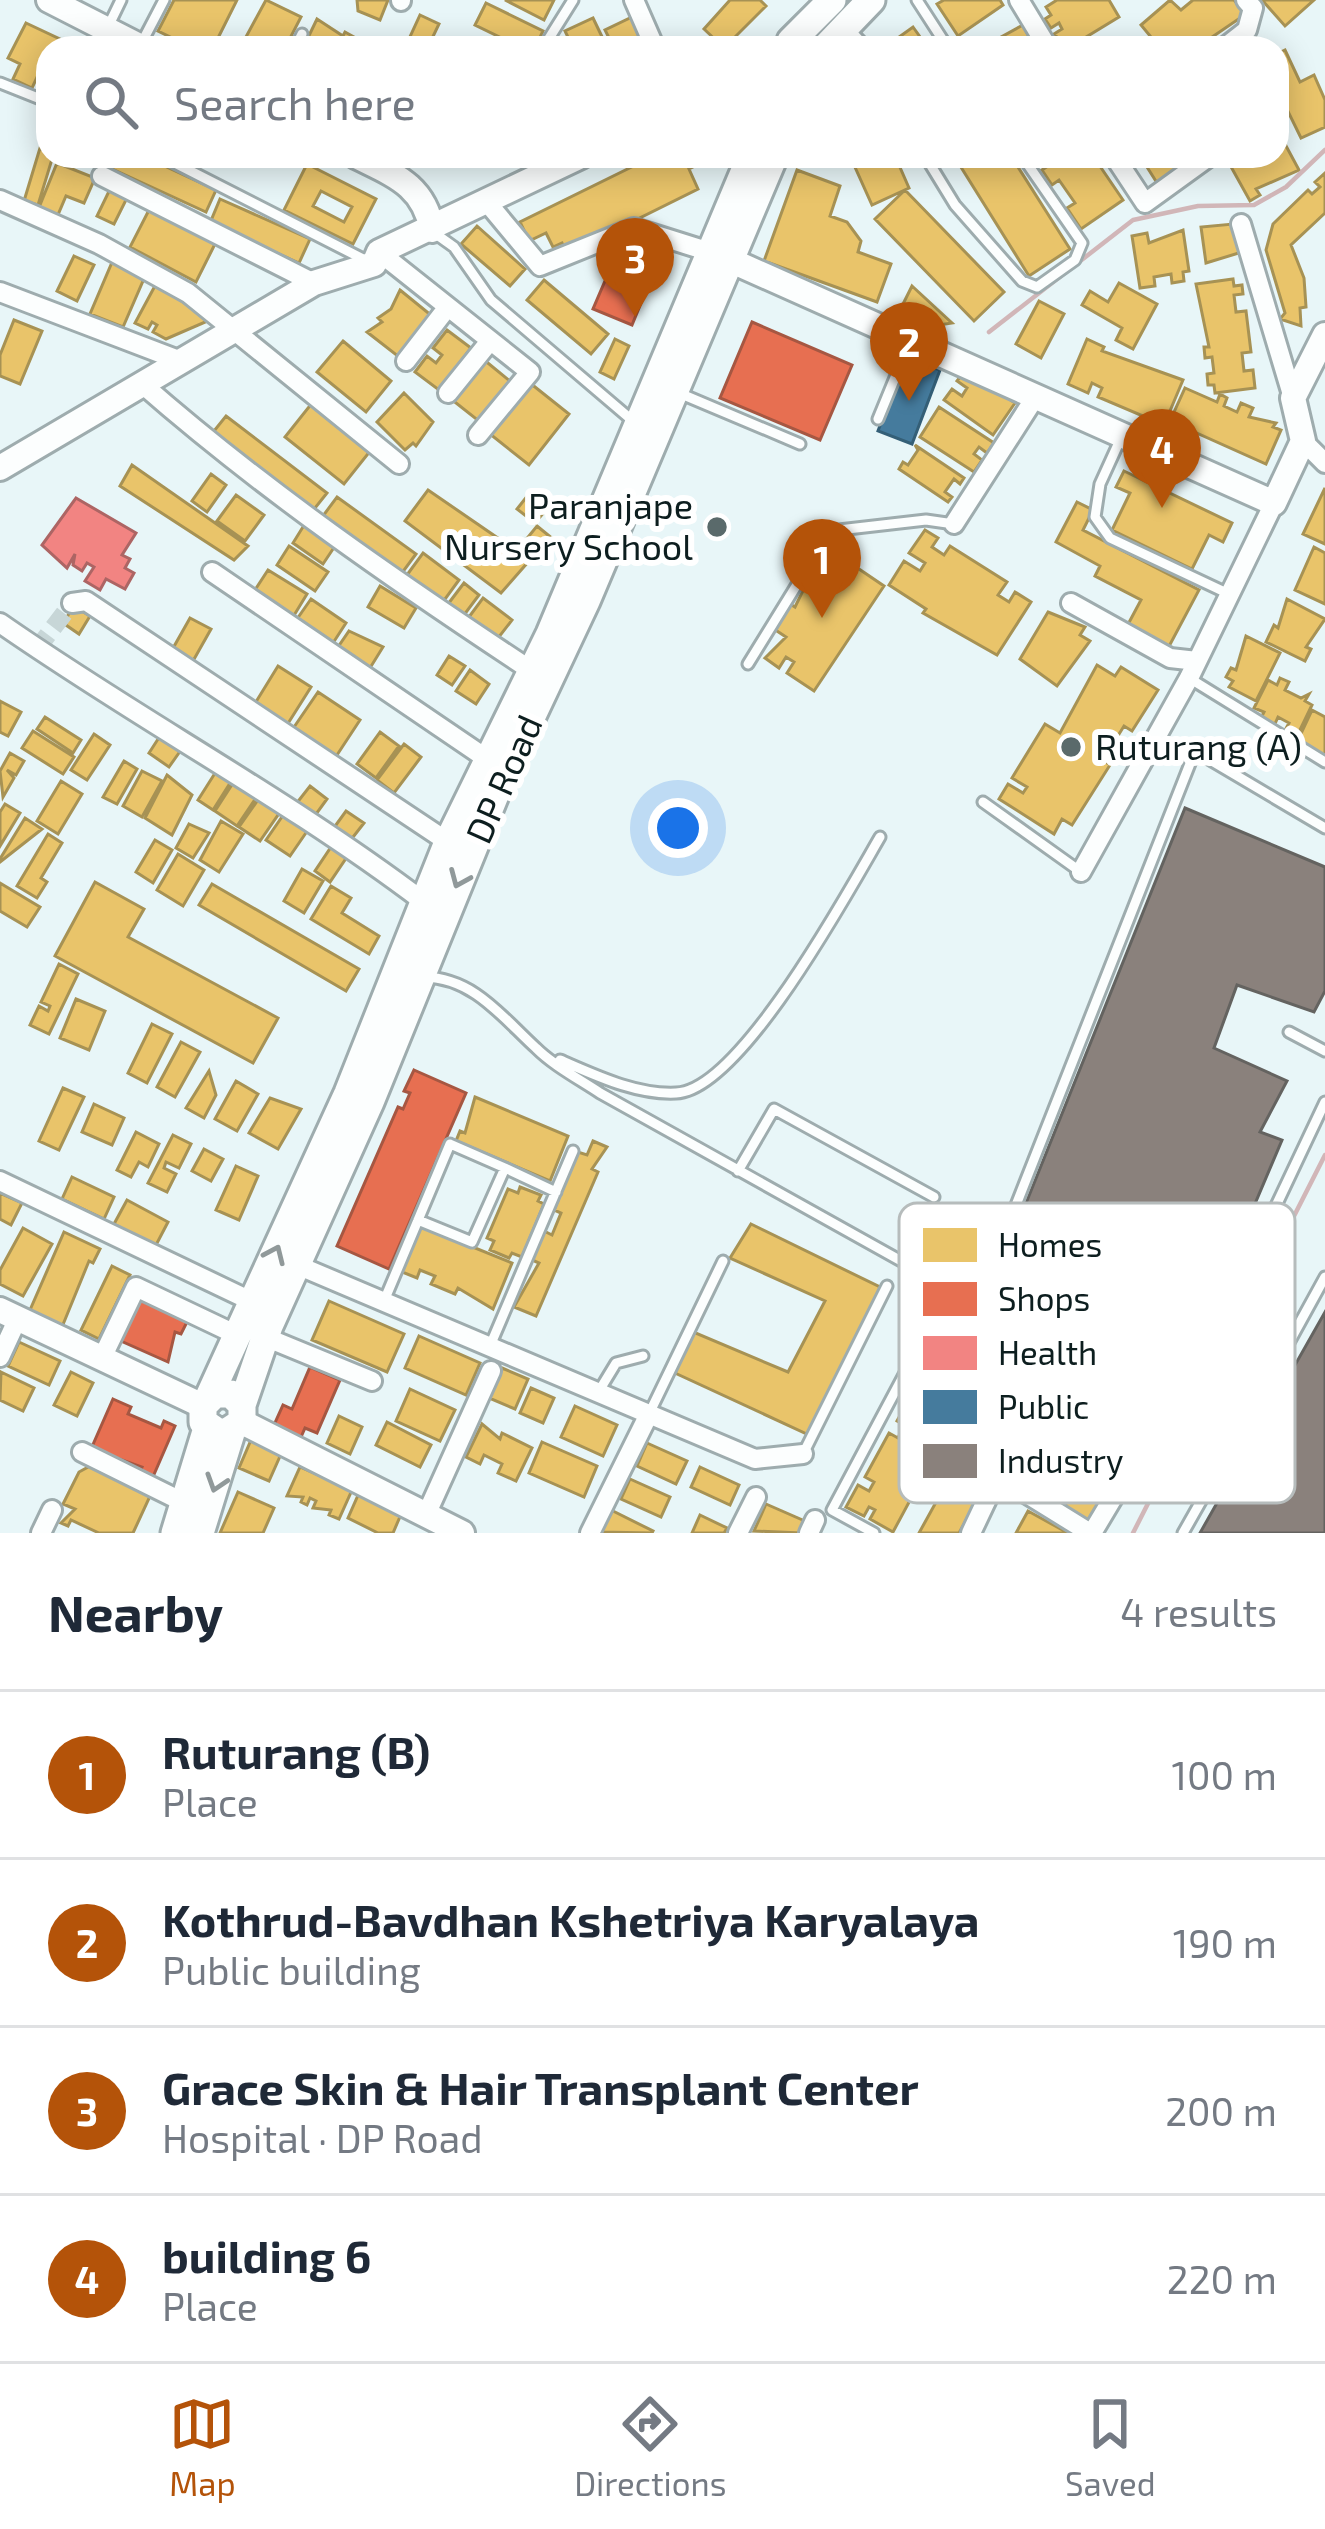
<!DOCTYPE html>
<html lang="en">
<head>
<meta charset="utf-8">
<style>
	:root { --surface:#fff; --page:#f6f6f7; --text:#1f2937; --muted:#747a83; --line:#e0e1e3; --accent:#b45309 }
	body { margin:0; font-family:"Exo 2",sans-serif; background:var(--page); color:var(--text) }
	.you { position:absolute; left:678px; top:828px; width:42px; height:42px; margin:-30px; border:9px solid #fff; border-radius:50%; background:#1a73e8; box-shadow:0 0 0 18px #1a73e833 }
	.badge { display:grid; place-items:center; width:78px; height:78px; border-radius:50%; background:var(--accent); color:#fff; font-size:39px; font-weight:700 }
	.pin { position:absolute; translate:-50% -99px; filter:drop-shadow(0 3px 6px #0008) }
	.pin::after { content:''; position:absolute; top:63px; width:42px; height:36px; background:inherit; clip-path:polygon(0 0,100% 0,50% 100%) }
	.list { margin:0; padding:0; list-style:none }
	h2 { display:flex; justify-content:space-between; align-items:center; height:156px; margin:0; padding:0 48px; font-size:51px }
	h2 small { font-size:39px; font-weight:400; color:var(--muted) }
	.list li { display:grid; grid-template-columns:78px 1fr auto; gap:36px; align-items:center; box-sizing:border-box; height:168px; padding:0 48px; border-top:3px solid var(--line) }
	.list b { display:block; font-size:45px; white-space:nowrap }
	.list p { margin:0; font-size:39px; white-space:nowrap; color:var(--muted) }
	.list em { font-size:39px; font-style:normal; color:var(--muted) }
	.icon { flex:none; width:66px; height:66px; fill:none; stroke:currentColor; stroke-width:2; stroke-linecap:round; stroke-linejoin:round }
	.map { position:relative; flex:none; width:1325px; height:1533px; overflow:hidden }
	.search { position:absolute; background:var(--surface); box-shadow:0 6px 30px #0003; left:36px; right:36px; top:36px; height:132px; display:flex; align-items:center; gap:30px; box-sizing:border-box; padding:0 42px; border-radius:36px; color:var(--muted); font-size:45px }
	.sheet { height:828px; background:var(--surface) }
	nav { display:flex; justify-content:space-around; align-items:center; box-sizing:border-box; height:168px; border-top:3px solid var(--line); background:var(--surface); font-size:33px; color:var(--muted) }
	nav a { display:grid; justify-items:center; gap:6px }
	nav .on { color:var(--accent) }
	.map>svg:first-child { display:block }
	.homes { fill:#e9c46a; stroke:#a79254; stroke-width:3; fill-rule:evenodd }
	.shops { fill:#e76f51; stroke:#a65742; stroke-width:3 }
	.health { fill:#f28482; stroke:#ad6564; stroke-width:3 }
	.public { fill:#457b9d; stroke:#345f77; stroke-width:3 }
	.industry { fill:#8a817c; stroke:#646360; stroke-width:3 }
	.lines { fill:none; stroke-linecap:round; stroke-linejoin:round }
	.stream { stroke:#d1b6b8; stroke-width:4.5 }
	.minor-tunnel { stroke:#c7d6d7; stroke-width:18; stroke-dasharray:18 9; stroke-linecap:butt }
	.service-casing { stroke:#9eacae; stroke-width:15 }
	.minor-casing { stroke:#9eacae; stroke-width:24 }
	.tertiary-casing { stroke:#9eacae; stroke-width:30 }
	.secondary-casing { stroke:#9eacae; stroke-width:33 }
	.service { stroke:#fcfefe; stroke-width:9 }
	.minor { stroke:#fcfefe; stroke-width:18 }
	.tertiary { stroke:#fcfefe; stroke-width:24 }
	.secondary { stroke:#fcfefe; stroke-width:27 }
	.oneway { stroke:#90999a }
	.poi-dot { fill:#5a6a6b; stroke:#fff; stroke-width:4.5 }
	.labels { text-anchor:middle; stroke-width:12; stroke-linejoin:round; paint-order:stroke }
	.poi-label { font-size:36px; fill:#0d1e1f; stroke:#fff; text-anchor:end }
	.street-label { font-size:36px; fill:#0d1e1f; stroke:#fff }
	.key { fill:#fff; stroke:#b6bcbc; stroke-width:3 }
	.key-label { font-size:33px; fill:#0d1e1f }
</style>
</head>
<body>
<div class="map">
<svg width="1325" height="1533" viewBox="0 0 1325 1533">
	<rect width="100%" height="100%" fill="#e8f6f8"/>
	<path class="homes" d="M174 0H237L213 48H193L158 31Z
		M266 0 301 17 285 48H240Z
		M357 0H388L380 20 358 11Z
		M505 0H554L544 20Z
		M730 0H760L766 6 724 48 704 29Z
		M944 0H1000L1003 5 958 36 937 4Z
		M1057 0H1109L1119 17 1068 48 1054 34 1062 29 1059 23 1051 28 1045 19 1051 15 1046 7Z
		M1170 0 1181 10 1193 0H1234L1246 14 1196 48H1160L1141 25Z
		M1262 0H1314L1285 26Z
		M486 3 543 31 535 48H522L475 25Z
		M420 15 439 24 428 47 409 39Z
		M632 17 643 40 635 48H614L605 30Z
		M593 18 606 45 573 48 565 31Z
		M317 19 343 36 345 32 361 41 358 48H303Z
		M26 23 64 41 60 48H48V73H39L32 88 13 79 20 64 8 58Z
		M1023 25 1035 48H981Z
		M913 27 928 48H896L895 40Z
		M1285 50 1300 82 1314 75 1325 100V127L1301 138 1277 89V54Z
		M1285 144 1299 170 1256 189 1260 195 1250 201 1225 156H1277V148Z
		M40 148 53 156 38 205 24 201Z
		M84 156H143L216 190 206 212Z
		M654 156H699L703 162 689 169 698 189 567 254 562 243 553 247 546 233 529 241 520 222Z
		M850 156H895L909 188 872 205Z
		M954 156H1011L1070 249 1029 276Z
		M1063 156H1093L1123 200 1081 229 1067 208 1075 203 1059 180 1052 185 1042 170Z
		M1140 156H1181L1188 167 1159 186Z
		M57 163 95 178 84 203 66 196 57 217 38 210Z
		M307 164 376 199 353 244 284 210ZM321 191 352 207 344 222 313 206Z
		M797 170 840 186 830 216 847 222 861 241 858 252 891 264 877 302 764 261Z
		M1325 173V213L1291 245 1304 278 1306 307 1300 308 1301 326 1280 319 1285 313 1266 250 1273 224 1308 190 1312 194 1320 187 1315 182Z
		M112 185 129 194 114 224 97 216Z
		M905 190 1004 292 974 321 875 219Z
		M220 199 310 239 299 263 210 223Z
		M150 208 216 242 196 282 130 247Z
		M1233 224 1242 252 1206 263 1201 227Z
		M477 226 525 269 510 286 461 244Z
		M1183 230 1189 271 1183 272 1184 281 1172 283 1171 274 1154 277 1155 286 1140 288 1132 236 1147 233 1149 243Z
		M74 256 94 265 77 301 57 291Z
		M113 260 146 274 123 327 90 314Z
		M1233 279 1234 286 1242 285 1243 294 1234 295 1236 312 1246 311 1251 352 1242 353 1244 371 1253 370 1255 388 1215 393 1214 385H1208L1207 374 1214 373 1212 357 1205 358 1204 347H1209L1196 284Z
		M544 280 608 334 591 354 527 300Z
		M1119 283 1157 304 1133 349 1116 340 1122 328 1082 305 1090 291 1108 302Z
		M156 284 210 320 166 339 153 332 157 325 152 322 148 329 135 323Z
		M912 286 952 323 939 325 901 308Z
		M400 290 432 316 399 357 367 332 382 322 378 318 391 309Z
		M1039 301 1064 314 1041 358 1016 344Z
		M14 320 42 331 20 384 0 376V355Z
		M447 330 471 348 439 390 415 372 427 356 436 363 442 355 433 348Z
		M615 339 629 346 614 379 600 372Z
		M1087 339 1104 347 1102 351 1183 380 1164 425 1098 397 1102 388 1092 383 1088 393 1068 384Z
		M343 341 391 381 366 412 317 372Z
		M483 359 511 382 480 422 451 399Z
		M966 369 1015 403 993 435 944 400 952 389 962 396 967 388 957 381Z
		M530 383 569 414 529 465 490 434Z
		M1185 388 1217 402 1220 394 1227 398 1224 406 1237 412 1241 403 1253 408 1249 417 1276 423 1273 427 1281 430 1266 464 1170 421Z
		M404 393 433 422 416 446 413 443 405 450 377 422Z
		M312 403 371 450 344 484 285 437Z
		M939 407 994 443 987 453 979 447 974 454 982 460 974 472 920 437Z
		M226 416 327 493 311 513 210 436Z
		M915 445 964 478 960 484 954 479 945 492 952 497 948 502 899 469 903 462 908 465 918 450Z
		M132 465 248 546 234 560 120 486Z
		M1124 471 1232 523 1223 542 1209 535 1192 569 1112 530 1130 493 1116 487Z
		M211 474 226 485 207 512 192 501Z
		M1325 488V544L1303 534Z
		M428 490 511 547 506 553 519 563 524 556 529 561 501 593 405 521Z
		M532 490 551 504 535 523 517 509Z
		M236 495 264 515 245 541 217 521Z
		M337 497 416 554 399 577 320 520Z
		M1077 502 1093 510 1083 530 1199 590 1166 652 1125 630 1141 600 1095 576 1100 566 1056 542Z
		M306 522 337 543 323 564 293 543Z
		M537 526 553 539 540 555 524 542Z
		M925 530 938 538 932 547 944 555 950 546 1007 582 998 595 1009 602 1015 592 1031 602 997 655 923 613 926 609 889 585 904 561 920 571 925 563 909 553Z
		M289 546 328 572 315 591 277 565Z
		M1314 547 1325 553V604L1295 590Z
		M828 548 884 586 814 691 787 673 794 662 786 657 779 668 765 658 786 637 774 629 790 604 795 607 812 572 822 579 834 570 819 561Z
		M423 553 459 580 440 606 404 579Z
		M268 570 307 594 293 617 253 593Z
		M464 583 479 595 461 619 445 608Z
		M380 586 416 608 404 628 368 607Z
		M483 598 512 620 495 642 466 621Z
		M311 599 346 623 333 643 297 619Z
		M1287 599 1325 619 1306 647 1311 649 1305 661 1266 642 1274 625 1278 628Z
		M74 606 90 616 79 634 63 623Z
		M1048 612 1085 627 1080 635 1090 641 1057 686 1020 659Z
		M190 618 211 629 193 661 172 650Z
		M349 631 383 647 370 668 338 647Z
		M1246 636 1280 653 1256 701 1229 687 1233 681 1226 677 1231 668 1236 670Z
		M449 656 465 666 452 685 437 675Z
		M1097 665 1115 676 1121 667 1158 690 1132 731 1124 726 1103 760 1110 765 1072 825 1062 819 1054 834 999 799 1008 784 1023 793 1027 787 1012 778 1045 724 1060 733Z
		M278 666 311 687 287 725 254 705Z
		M470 670 489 684 476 704 456 691Z
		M1280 678 1289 682 1285 690 1301 698 1309 694 1305 701 1312 705 1299 732 1293 729 1291 735 1284 732 1289 723 1278 717 1274 726 1260 720 1264 712 1254 708 1268 680 1277 685Z
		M318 692 360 720 335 758 292 730Z
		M0 701 21 712 8 736 0 732Z
		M1312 710 1325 717V756L1297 742Z
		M45 717 81 740 73 753 37 729Z
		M33 731 74 757 63 774 22 748Z
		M380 732 399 746 376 778 357 764Z
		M94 734 110 745 87 780 71 770Z
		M160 736 181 750 169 767 149 753Z
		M404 744 421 757 394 793 377 780Z
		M10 753 24 761 16 775 7 770 14 778 3 797 0 771Z
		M124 761 137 769 117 804 103 797Z
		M217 770 232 780 213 810 198 800Z
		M142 771 162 781 142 817 123 806Z
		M167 775 192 795 172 835 145 818Z
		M235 780 258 795 237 826 215 811Z
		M61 781 82 794 58 834 37 821Z
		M310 786 327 799 314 817 296 804Z
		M260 797 280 812 260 841 239 827Z
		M5 804 20 813 0 846V812Z
		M286 811 310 827 290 856 266 840Z
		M346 811 364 823 350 841 333 829Z
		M25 818 42 829 0 862V859Z
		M221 821 243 834 219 872 200 860Z
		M189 824 209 833 193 858 176 848Z
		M48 834 62 843 41 878 47 882 37 898 17 886Z
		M155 840 172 850 153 883 136 872Z
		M335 841 351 851 330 882 315 871Z
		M178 854 204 870 183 906 157 890Z
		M302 869 323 881 304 913 284 901Z
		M95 882 144 909 128 937 278 1018 253 1063 55 956Z
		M0 883 40 907 27 927 0 911Z
		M212 884 359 969 346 991 199 905Z
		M331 886 351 898 342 913 379 936 369 954 311 919Z
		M59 964 78 974 49 1034 30 1025 39 1006 48 1011 50 1006 41 1002Z
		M76 999 105 1011 89 1050 60 1038Z
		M152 1024 172 1034 147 1083 128 1073Z
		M181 1042 200 1052 175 1097 157 1087Z
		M209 1071 216 1095 204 1118 186 1108Z
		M236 1081 258 1094 237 1131 215 1119Z
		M63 1088 84 1097 59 1150 39 1141Z
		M475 1097 568 1136 550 1181 456 1141 460 1131 465 1133Z
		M270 1098 301 1109 278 1149 249 1133Z
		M94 1104 124 1118 112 1145 82 1132Z
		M136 1132 159 1144 148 1167 139 1162 131 1177 117 1170Z
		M173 1135 191 1144 179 1168 166 1162 164 1168 176 1174 167 1192 148 1183Z
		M593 1141 607 1147 592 1169 598 1172 536 1316 514 1307 539 1263 532 1260 544 1231 552 1235 561 1213 554 1210 578 1152 587 1155Z
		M204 1149 223 1159 211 1181 192 1171Z
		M236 1166 258 1176 239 1220 216 1210Z
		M72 1177 114 1197 104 1219 62 1199Z
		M520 1187 541 1195 538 1201 544 1204 522 1257 512 1253 509 1258 490 1250 494 1241 487 1238 508 1189 518 1193Z
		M0 1193 22 1203 11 1225 0 1219Z
		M127 1200 168 1222 155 1247 114 1224Z
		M751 1224 882 1288 809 1435 675 1373 691 1331 788 1372 825 1301 730 1258Z
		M421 1226 512 1263 493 1309 458 1288 455 1294 431 1284 435 1276 420 1270 417 1278 402 1272Z
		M23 1228 52 1244 23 1296 0 1284V1270Z
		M64 1232 100 1249 93 1263 89 1261 62 1327 30 1310Z
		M112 1266 130 1275 99 1339 81 1330Z
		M329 1301 404 1334 387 1372 312 1340Z
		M419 1336 480 1363 466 1395 405 1368Z
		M19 1342 60 1361 49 1385 8 1366Z
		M502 1368 528 1379 515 1409 489 1398Z
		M1 1372 34 1388 23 1411 0 1400Z
		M71 1372 93 1383 77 1416 54 1405Z
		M531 1388 554 1398 543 1423 520 1413Z
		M410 1389 455 1410 440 1441 396 1421Z
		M908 1401 924 1409 921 1416 928 1419 932 1413 960 1423 922 1495 915 1491 893 1532 870 1519 875 1510 869 1507 864 1516 846 1507 858 1485 869 1491 874 1482 865 1477 889 1433 898 1438 904 1425 897 1421Z
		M575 1406 617 1425 603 1456 561 1437Z
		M339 1416 362 1427 350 1454 327 1443Z
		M387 1422 431 1445 420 1467 376 1445Z
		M482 1424 500 1439 502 1433 532 1448 516 1481 498 1473 502 1464 484 1455 480 1464 466 1457Z
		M1102 1437 1129 1452 1089 1526 1062 1511Z
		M251 1440 281 1454 269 1481 239 1468Z
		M542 1442 597 1466 584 1497 529 1473Z
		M647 1443 687 1461 676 1484 637 1466Z
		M92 1465 151 1494 133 1533H99L71 1520 68 1526 61 1523 75 1509 63 1504 79 1472Z
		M956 1466 987 1483 959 1533H919Z
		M300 1467 352 1490 339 1519 329 1515 331 1510 313 1508 316 1501 310 1498 307 1505 301 1502 303 1497 287 1496Z
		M700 1467 739 1485 730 1505 691 1487Z
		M630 1479 670 1497 661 1517 621 1499Z
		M238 1492 274 1508 263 1533H220Z
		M359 1493 402 1512 393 1533H378L348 1518Z
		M766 1504 807 1522 802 1533 754 1531Z
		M611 1510 653 1531 652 1533 600 1532Z
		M1028 1511 1068 1533H1016Z
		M700 1515 727 1528 724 1533H692Z"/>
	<path class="shops" d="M624 236 662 252 632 325 593 309 611 267 631 275 634 267 614 259Z
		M752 322 852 365 820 440 720 398Z
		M414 1070 466 1093 389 1269 337 1246 398 1107 403 1109 410 1093 404 1091Z
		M140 1300 187 1322 181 1334 175 1332 168 1362 121 1341Z
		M310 1367 340 1380 317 1433 305 1428 301 1437 274 1425 283 1405 292 1409Z
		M113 1399 131 1407 128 1414 161 1428 164 1421 175 1426 152 1479 139 1473 142 1467 91 1449Z"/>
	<path class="health" d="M76 498 136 533 122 555 130 559 125 568 134 573 125 589 106 579 100 590 85 581 94 567 87 563 82 571 73 565 75 554 67 568 42 545Z"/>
	<path class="public" d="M906 357 940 370 912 444 878 431Z"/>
	<path class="industry" d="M1185 808 1325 867V991L1314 1012 1237 985 1214 1048 1287 1081 1260 1132 1282 1140 1193 1350 1033 1284 1046 1251 1012 1238Z
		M1325 1312V1533H1200Z"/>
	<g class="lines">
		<path class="stream" d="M989 332 1133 220 1198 206 1254 205 1286 187 1325 150
			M1133 1533 1325 1155"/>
		<path class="minor-tunnel" d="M37 649 72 603"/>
		<g class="service-casing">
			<path id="service" d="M917 0 948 48
				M848 28 867 48
				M107 29 121 0
				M140 46 164 0
				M295 48 302 34
				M543 48 573 0
				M0 83 48 102
				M161 156 369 262
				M925 156 955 205 1022 281 1037 287 1075 260 1082 243 1022 156
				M433 232 454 247 491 300 633 421
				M679 393 800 444
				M878 419 910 341
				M1120 440 1100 484 1095 517 1110 538 1229 594
				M748 664 830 531 926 520 954 524
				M1189 678 1325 762
				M983 802 1081 872
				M424 977C474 978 502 1017 536 1048 554 1066 579 1079 600 1093L1163 1407 1176 1404 1195 1377 1325 1102
				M1289 1032 1325 1051
				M560 1060C595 1075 636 1095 676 1093 740 1091 848 892 880 837
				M505 1168 556 1192
				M738 1171 774 1109 934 1197
				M384 1301 450 1144 505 1168 472 1242 418 1220
				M977 1304 1195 751 1325 828
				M490 1346 573 1151
				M599 1391 616 1363 643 1356
				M1163 1407 1230 1450 1183 1533
				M648 1416 723 1261
				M1230 1450 1325 1277
				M803 1454 887 1286
				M874 1533 832 1510 931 1324"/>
		</g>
		<g class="minor-casing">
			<path id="minor" d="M634 0 655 48
				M1019 0 1048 48
				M401 1V0
				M1224 48 1247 30 1253 8 1246 0
				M1114 156 1145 203 1210 156
				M102 176 314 283
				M0 200 99 244 188 293 399 464
				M486 201 540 266 634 228 707 251
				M1241 224 1293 398
				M379 252 530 372 478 435
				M0 292 181 361
				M406 361 447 308
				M141 383C263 490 397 582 532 671
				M448 393 490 341
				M1303 441 1325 463
				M954 524 1036 396
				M212 572 490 761
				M72 603 86 601 448 842
				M1071 603 1170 658 1197 661
				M0 623C139 720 288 799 424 902
				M1081 872 1189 678 1274 503
				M0 1181 253 1302
				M297 1265 755 1459 803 1454
				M265 1337 372 1381
				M0 1357 18 1318
				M102 1358 136 1287 237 1335
				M82 1452 185 1503
				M998 1476 1090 1533
				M426 1515 491 1371
				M41 1533 52 1510
				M590 1533 648 1416
				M738 1533 756 1497
				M809 1533 815 1520
				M971 1533 1040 1387
				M1092 1533 1141 1451"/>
		</g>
		<g class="tertiary-casing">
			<path id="tertiary" d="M49 0 143 48
				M356 156C394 175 424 185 432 230
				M714 253 1274 503 1303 441 1293 398 1325 335
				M0 468 314 283 374 264 379 252 581 156
				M0 1310 203 1406
				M242 1422 462 1533"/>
		</g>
		<g class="secondary-casing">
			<path id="secondary" d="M791 41 832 0
				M825 48 871 0
				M208 1399 348 1093 448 842 550 634 751 156
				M242 1405 231 1394H215L203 1406V1422L222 1435 242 1422V1405L269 1326 370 1102 497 790 586 601 774 156
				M175 1533 207 1428
				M200 1533 231 1433"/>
		</g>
		<use href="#service" class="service"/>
		<use href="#minor" class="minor"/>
		<use href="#tertiary" class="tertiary"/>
		<use href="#secondary" class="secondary"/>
	</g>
	<defs><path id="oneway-chevron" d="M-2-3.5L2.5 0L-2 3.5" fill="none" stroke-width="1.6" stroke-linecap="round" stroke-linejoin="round" transform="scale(3)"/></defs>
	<g class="oneway">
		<use href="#oneway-chevron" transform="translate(459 879) rotate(113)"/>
		<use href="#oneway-chevron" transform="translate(275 1254) rotate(-66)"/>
		<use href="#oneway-chevron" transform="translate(216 1483) rotate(108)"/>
	</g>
	<g class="poi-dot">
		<circle cx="717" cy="527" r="12"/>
		<circle cx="1071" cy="747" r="12"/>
	</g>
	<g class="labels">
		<g class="poi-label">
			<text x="693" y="519">Paranjape<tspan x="693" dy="41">Nursery School</tspan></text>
			<text x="1095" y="760" text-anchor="start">Ruturang (A)</text>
		</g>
		<g class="street-label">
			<text transform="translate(504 779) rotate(-66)" y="13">DP Road</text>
		</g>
	</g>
	<rect x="899" y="1203" width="396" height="300" rx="18" class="key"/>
	<rect x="923" y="1228" width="54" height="34" fill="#e9c46a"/>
	<rect x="923" y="1282" width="54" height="34" fill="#e76f51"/>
	<rect x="923" y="1336" width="54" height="34" fill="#f28482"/>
	<rect x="923" y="1390" width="54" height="34" fill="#457b9d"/>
	<rect x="923" y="1444" width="54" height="34" fill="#8a817c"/>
	<g class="key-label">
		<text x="998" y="1257">Homes</text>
		<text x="998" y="1311">Shops</text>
		<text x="998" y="1365">Health</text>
		<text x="998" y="1419">Public</text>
		<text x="998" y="1473">Industry</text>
	</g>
</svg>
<div class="you"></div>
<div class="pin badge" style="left:822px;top:618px">1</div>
<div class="pin badge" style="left:909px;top:401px">2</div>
<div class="pin badge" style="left:635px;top:317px">3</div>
<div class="pin badge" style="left:1162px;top:508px">4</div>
<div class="search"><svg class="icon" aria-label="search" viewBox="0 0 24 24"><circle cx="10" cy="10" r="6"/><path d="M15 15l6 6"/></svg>Search here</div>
</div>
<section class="sheet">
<h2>Nearby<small>4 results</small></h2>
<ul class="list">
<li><span class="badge">1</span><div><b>Ruturang (B)</b><p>Place</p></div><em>100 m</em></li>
<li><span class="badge">2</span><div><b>Kothrud-Bavdhan Kshetriya Karyalaya</b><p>Public building</p></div><em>190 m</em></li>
<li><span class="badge">3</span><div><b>Grace Skin &amp; Hair Transplant Center</b><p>Hospital · DP Road</p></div><em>200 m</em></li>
<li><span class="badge">4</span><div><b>building 6</b><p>Place</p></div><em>220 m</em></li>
</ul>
</section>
<nav>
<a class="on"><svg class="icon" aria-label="map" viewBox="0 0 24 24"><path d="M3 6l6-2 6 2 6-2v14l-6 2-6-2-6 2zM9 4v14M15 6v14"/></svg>Map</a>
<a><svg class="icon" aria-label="directions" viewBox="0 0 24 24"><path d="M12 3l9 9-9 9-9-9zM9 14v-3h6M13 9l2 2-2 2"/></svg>Directions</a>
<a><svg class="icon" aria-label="saved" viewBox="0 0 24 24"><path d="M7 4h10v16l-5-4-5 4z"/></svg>Saved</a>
</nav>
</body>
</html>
